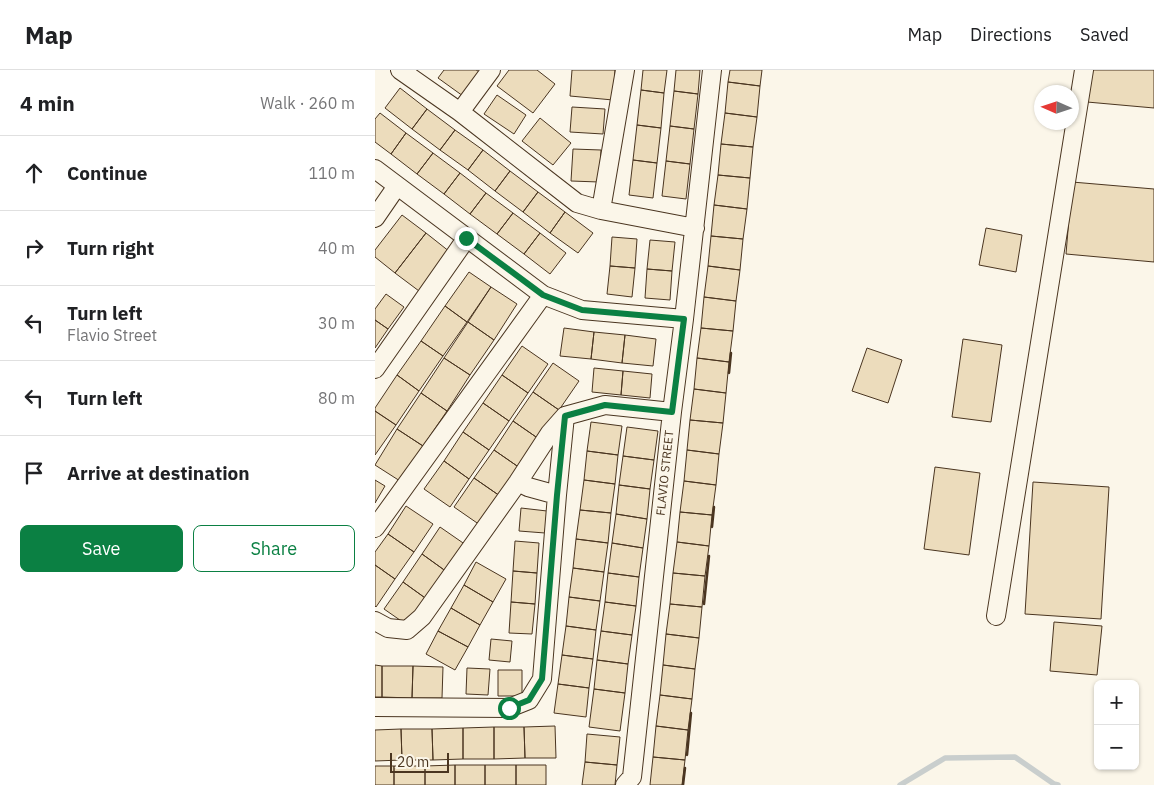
<!DOCTYPE html>
<html lang="en">
<head>
<meta charset="utf-8">
<style>
	:root { --surface:#fff; --page:#f2f2f2; --text:#202124; --muted:#757577; --line:#e0e0e0; --accent:#0b8043 }
	body { margin:0; font-family:"IBM Plex Sans",sans-serif; background:var(--page); color:var(--text) }
	.controls { position:absolute; right:15px; bottom:15px; display:grid; overflow:hidden; border-radius:8px; box-shadow:0 1px 4px #0004 }
	.controls button { width:45px; height:45px; display:grid; place-items:center; padding:0; border:0; border-bottom:1px solid var(--line); background:var(--surface); color:var(--text); font:25px sans-serif }
	.compass { position:absolute; left:659px; top:15px; width:45px; height:45px; border-radius:50%; background:var(--surface); box-shadow:0 1px 4px #0004; rotate:273deg }
	.scale { position:absolute; left:15px; bottom:12px; width:59px; box-sizing:border-box; padding-left:5px; border:2px solid #4a3520; border-top:0; font-size:14px; line-height:18px; white-space:nowrap; color:#4a3520; -webkit-text-stroke:4px #fbf6e9; paint-order:stroke }
	.stop { position:absolute; width:15px; height:15px; margin:-11px; border:4px solid #0b8043; border-radius:50%; background:#fff }
	.stop.end { background:#0b8043; border-color:#fff; box-shadow:0 1px 5px #0008 }
	.list { margin:0; padding:0; list-style:none }
	h2 { display:flex; justify-content:space-between; align-items:center; height:65px; margin:0; padding:0 20px; font-size:21px }
	h2 small { font-size:16px; font-weight:400; color:var(--muted) }
	.list li { display:grid; grid-template-columns:32px 1fr auto; gap:15px; align-items:center; box-sizing:border-box; height:75px; padding:0 20px; border-top:1px solid var(--line) }
	.list b { display:block; font-size:19px; white-space:nowrap }
	.list p { margin:0; font-size:16px; white-space:nowrap; color:var(--muted) }
	.list em { font-size:16px; font-style:normal; color:var(--muted) }
	.actions { display:flex; gap:10px; padding:15px 20px }
	.actions a { flex:1; padding:11px 0; border:1px solid var(--accent); border-radius:8px; text-align:center; font-size:18px; color:var(--accent) }
	.actions .main { background:var(--accent); color:#fff }
	.icon { flex:none; width:28px; height:28px; fill:none; stroke:currentColor; stroke-width:2; stroke-linecap:round; stroke-linejoin:round }
	.map { position:relative; flex:none; width:779px; height:715px; overflow:hidden }
	header { display:flex; align-items:center; gap:30px; box-sizing:border-box; height:70px; padding:0 25px; background:var(--surface); border-bottom:1px solid var(--line) }
	header strong { font-size:24px }
	nav { display:flex; gap:28px; margin-inline-start:auto; font-size:18px }
	main { display:flex }
	aside { flex:1; background:var(--surface) }
	.map>svg:first-child { display:block }
	.lines { fill:none; stroke-linecap:round; stroke-linejoin:round }
	.stream { stroke:#c9cecd; stroke-width:5.5 }
	.building { fill:#ecdcbc; stroke:#4a3520 }
	.street-casing { stroke:#4a3520; stroke-width:20 }
	.street { stroke:#fbf6e9; stroke-width:18 }
	.wall { stroke:#4a3520; stroke-width:2.5 }
	.route { stroke:#0b8043; stroke-width:6 }
	.labels { text-anchor:middle; stroke-width:4; stroke-linejoin:round; paint-order:stroke }
	.street-label { font-size:12px; fill:#4a3520; stroke:#fbf6e9 }
</style>
</head>
<body>
<header>
<strong>Map</strong>
<nav><a>Map</a><a>Directions</a><a>Saved</a></nav>
</header>
<main>
<aside>
<h2>4 min<small>Walk · 260 m</small></h2>
<ul class="list">
<li><svg class="icon" aria-label="ahead" viewBox="0 0 24 24"><path d="M12 20V5M6 11l6-6 6 6"/></svg><div><b>Continue</b></div><em>110 m</em></li>
<li><svg class="icon" aria-label="right" viewBox="0 0 24 24"><path d="M7 20v-9h11M14 6l5 5-5 5"/></svg><div><b>Turn right</b></div><em>40 m</em></li>
<li><svg class="icon" aria-label="left" viewBox="0 0 24 24"><path d="M17 20v-9H6M10 6l-5 5 5 5"/></svg><div><b>Turn left</b><p>Flavio Street</p></div><em>30 m</em></li>
<li><svg class="icon" aria-label="left" viewBox="0 0 24 24"><path d="M17 20v-9H6M10 6l-5 5 5 5"/></svg><div><b>Turn left</b></div><em>80 m</em></li>
<li><svg class="icon" aria-label="arrive" viewBox="0 0 24 24"><path d="M6 21V4h12l-3 4 3 4H6"/></svg><div><b>Arrive at destination</b></div></li>
</ul>
<div class="actions"><a class="main">Save</a><a>Share</a></div>
</aside>
<div class="map">
<svg width="779" height="715" viewBox="0 0 779 715">
	<rect width="100%" height="100%" fill="#fbf6e9"/>
	<g class="lines">
		<path class="stream" d="M525 715 570 688 640 687 679 714 683 715"/>
	</g>
	<path class="building" d="M69 0H101L105 2 88 26 63 8Z
		M134 0H162L180 14 158 43 122 16Z
		M197 0H240L238 30 195 26Z
		M268 0H292L289 23 266 20Z
		M301 0H325L323 24 299 21Z
		M355 0H387L385 16 353 12Z
		M715 0H779V38L712 32Z
		M353 12 385 16 382 47 350 43Z
		M25 18 52 39 37 59 10 38Z
		M266 20 289 23 286 58 262 55Z
		M299 21 323 24 319 59 295 56Z
		M122 25 151 45 139 64 109 44Z
		M197 37 230 39 228 64 195 62Z
		M52 39 80 60 65 80 37 59Z
		M5 43 31 63 16 84 0 72V49Z
		M350 43 382 47 378 77 346 74Z
		M165 48 196 73 178 95 147 71Z
		M262 55 286 58 282 93 258 90Z
		M295 56 319 59 315 94 291 91Z
		M80 60 108 80 93 100 65 80Z
		M31 63 58 83 42 104 16 84Z
		M346 74 378 77 375 108 343 105Z
		M198 79 226 80 224 112 196 111Z
		M108 80 135 101 120 121 93 100Z
		M58 83 85 103 69 124 42 104Z
		M258 90 282 93 278 128 254 125Z
		M291 91 315 94 311 129 287 126Z
		M135 101 163 122 148 142 120 121Z
		M85 103 111 123 95 144 69 124Z
		M343 105 375 108 372 139 339 135Z
		M697 112 779 119V192L691 184Z
		M163 122 190 142 175 163 148 142Z
		M111 123 138 143 122 164 95 144Z
		M339 135 372 139 368 169 336 166Z
		M190 142 218 163 203 183 175 163Z
		M138 143 165 163 149 184 122 164Z
		M27 145 51 163 20 203 0 187V180Z
		M611 158 647 165 641 202 604 195Z
		M51 163 75 182 44 221 20 203Z
		M165 163 191 183 175 204 149 184Z
		M336 166 368 169 365 200 333 196Z
		M237 167 262 169 260 198 235 196Z
		M275 170 300 172 297 201 272 199Z
		M235 196 260 198 257 227 232 224Z
		M333 196 365 200 361 231 329 227Z
		M272 199 297 201 295 230 270 228Z
		M94 202 116 217 92 252 70 236Z
		M116 217 142 234 119 270 93 252Z
		M11 224 29 237 13 259 0 250V239Z
		M329 227 361 231 358 261 326 258Z
		M70 236 92 252 68 286 46 271Z
		M0 250 13 259 0 278Z
		M93 252 119 270 95 305 69 288Z
		M189 258 219 262 216 289 185 286Z
		M326 258 358 261 354 292 322 288Z
		M219 262 250 265 247 293 216 289Z
		M250 265 281 269 278 296 247 293Z
		M588 269 627 275 616 352 577 347Z
		M46 271 68 286 44 321 22 305Z
		M147 276 173 294 153 323 127 305Z
		M492 278 527 290 513 333 477 321Z
		M69 288 95 305 72 341 46 323Z
		M322 288 354 292 351 323 319 319Z
		M178 293 204 311 184 340 158 322Z
		M219 298 248 301 246 325 217 322Z
		M248 301 277 304 275 328 246 325Z
		M22 305 44 321 21 355 0 341V338Z
		M127 305 153 323 134 351 108 333Z
		M319 319 351 323 348 353 315 350Z
		M158 322 184 340 164 369 138 351Z
		M46 323 72 341 48 376 22 359Z
		M108 333 134 351 114 380 88 362Z
		M0 341 21 355 0 385Z
		M315 350 348 353 344 384 312 380Z
		M138 351 164 369 145 398 119 380Z
		M216 352 247 356 243 385 212 381Z
		M252 357 283 361 279 390 248 386Z
		M22 359 48 376 25 411 0 395Z
		M88 362 114 380 94 409 69 391Z
		M119 380 145 398 125 426 99 408Z
		M312 380 344 384 341 415 309 411Z
		M212 381 243 385 240 414 209 410Z
		M248 386 279 390 275 419 244 415Z
		M69 391 94 409 75 437 49 419Z
		M560 397 605 403 594 485 549 479Z
		M99 408 125 426 105 455 79 437Z
		M0 410 10 416 0 433Z
		M209 410 240 414 236 443 205 440Z
		M309 411 341 415 337 445 305 442Z
		M658 412 734 417 726 549 650 544Z
		M244 415 275 419 272 449 241 444Z
		M31 436 58 454 39 482 13 464Z
		M146 438 172 441 170 463 144 461Z
		M205 440 236 443 233 473 201 469Z
		M305 442 337 445 334 476 302 472Z
		M241 444 272 449 268 478 237 473Z
		M65 457 91 475 72 502 47 484Z
		M13 464 39 482 20 509 0 495V482Z
		M201 469 233 473 229 502 198 498Z
		M140 471 164 473 162 503 138 501Z
		M302 472 334 476 330 506 298 503Z
		M237 473 268 478 264 507 233 503Z
		M47 484 72 502 53 530 28 512Z
		M101 492 131 509 118 532 89 515Z
		M0 495 20 509 1 537 0 536Z
		M198 498 229 502 225 531 194 527Z
		M138 501 162 503 160 534 136 532Z
		M233 503 264 507 261 536 230 532Z
		M298 503 330 506 327 537 295 534Z
		M28 512 53 530 35 557 9 539Z
		M89 515 118 532 105 555 76 538Z
		M194 527 225 531 221 560 191 556Z
		M136 532 160 534 157 564 134 563Z
		M230 532 261 536 257 565 226 561Z
		M295 534 327 537 324 568 291 564Z
		M76 538 105 555 93 577 63 561Z
		M679 552 727 556 722 605 675 601Z
		M191 556 221 560 218 589 187 585Z
		M63 561 93 577 80 600 51 584Z
		M226 561 257 565 253 594 222 590Z
		M291 564 324 568 320 599 288 595Z
		M116 569 137 571 135 592 114 590Z
		M187 585 218 589 214 618 183 614Z
		M222 590 253 594 250 623 219 619Z
		M0 595 7 596V627H0Z
		M288 595 320 599 317 629 285 625Z
		M7 596H38L37 628 7 627Z
		M38 596 68 597 67 628H37Z
		M92 598 115 599 113 625 91 624Z
		M123 600H147V626H123Z
		M183 614 214 618 211 647 179 643Z
		M219 619 250 623 245 661 214 657Z
		M285 625 317 629 313 660 281 656Z
		M180 656 181 688H150L149 657Z
		M281 656 313 660 310 690 278 687Z
		M119 657H149L150 688 119 689Z
		M119 657V689H88V658Z
		M88 658V689L58 690 57 659Z
		M26 659H57L58 690H27Z
		M26 659 27 690 0 691V660Z
		M212 664 245 667 242 695 210 692Z
		M278 687 310 690 307 715H275Z
		M210 692 242 695 240 715H207Z
		M80 695H110V715H80Z
		M80 695V715H50V696Z
		M110 695H141V715H110Z
		M141 695H171V715H141Z
		M0 696H19V715H0Z
		M19 696H50V715H19Z"/>
	<g class="lines">
		<g class="street-casing">
			<path id="street" d="M25 0 85 42 202 133 226 140 320 158
				M85 42 116 0
				M0 99 168 225 207 240 309 249
				M226 140 250 0
				M0 148 22 116
				M0 299 91 169
				M143 412 153 417 182 425
				M0 458 168 225
				M621 546 709 0
				M0 551 13 558 32 560 47 547 143 412 175 363 190 346 230 335 297 342
				M0 637 134 638 154 630 167 609 182 425 190 346
				M250 715 257 707 297 342 309 249 337 0"/>
		</g>
		<use href="#street" class="street"/>
		<path class="wall" d="M354 303 356 283
			M337 457 339 437
			M329 534 334 486
			M312 685 316 643
			M308 715 310 698"/>
	</g>
	<g class="lines">
		<path class="route" d="M91 168 168 225 207 240 309 249 297 342 230 335 190 346 182 425 167 609 154 630 134 638"/>
	</g>
	<g class="labels">
		<g class="street-label">
			<text transform="translate(290 403) rotate(-84)" y="4">FLAVIO STREET</text>
		</g>
	</g>
</svg>
<div class="controls">
<button>+</button>
<button>−</button>
</div>
<svg class="compass" viewBox="-18 -18 36 36"><path d="M0-13l5 13h-10z" fill="#e53935"/><path d="M0 13l5-13h-10z" fill="#757577"/></svg>
<div class="scale">20 m</div>
<div class="stop" style="left:134px;top:638px"></div>
<div class="stop end" style="left:91px;top:168px"></div>
</div>
</main>
</body>
</html>
